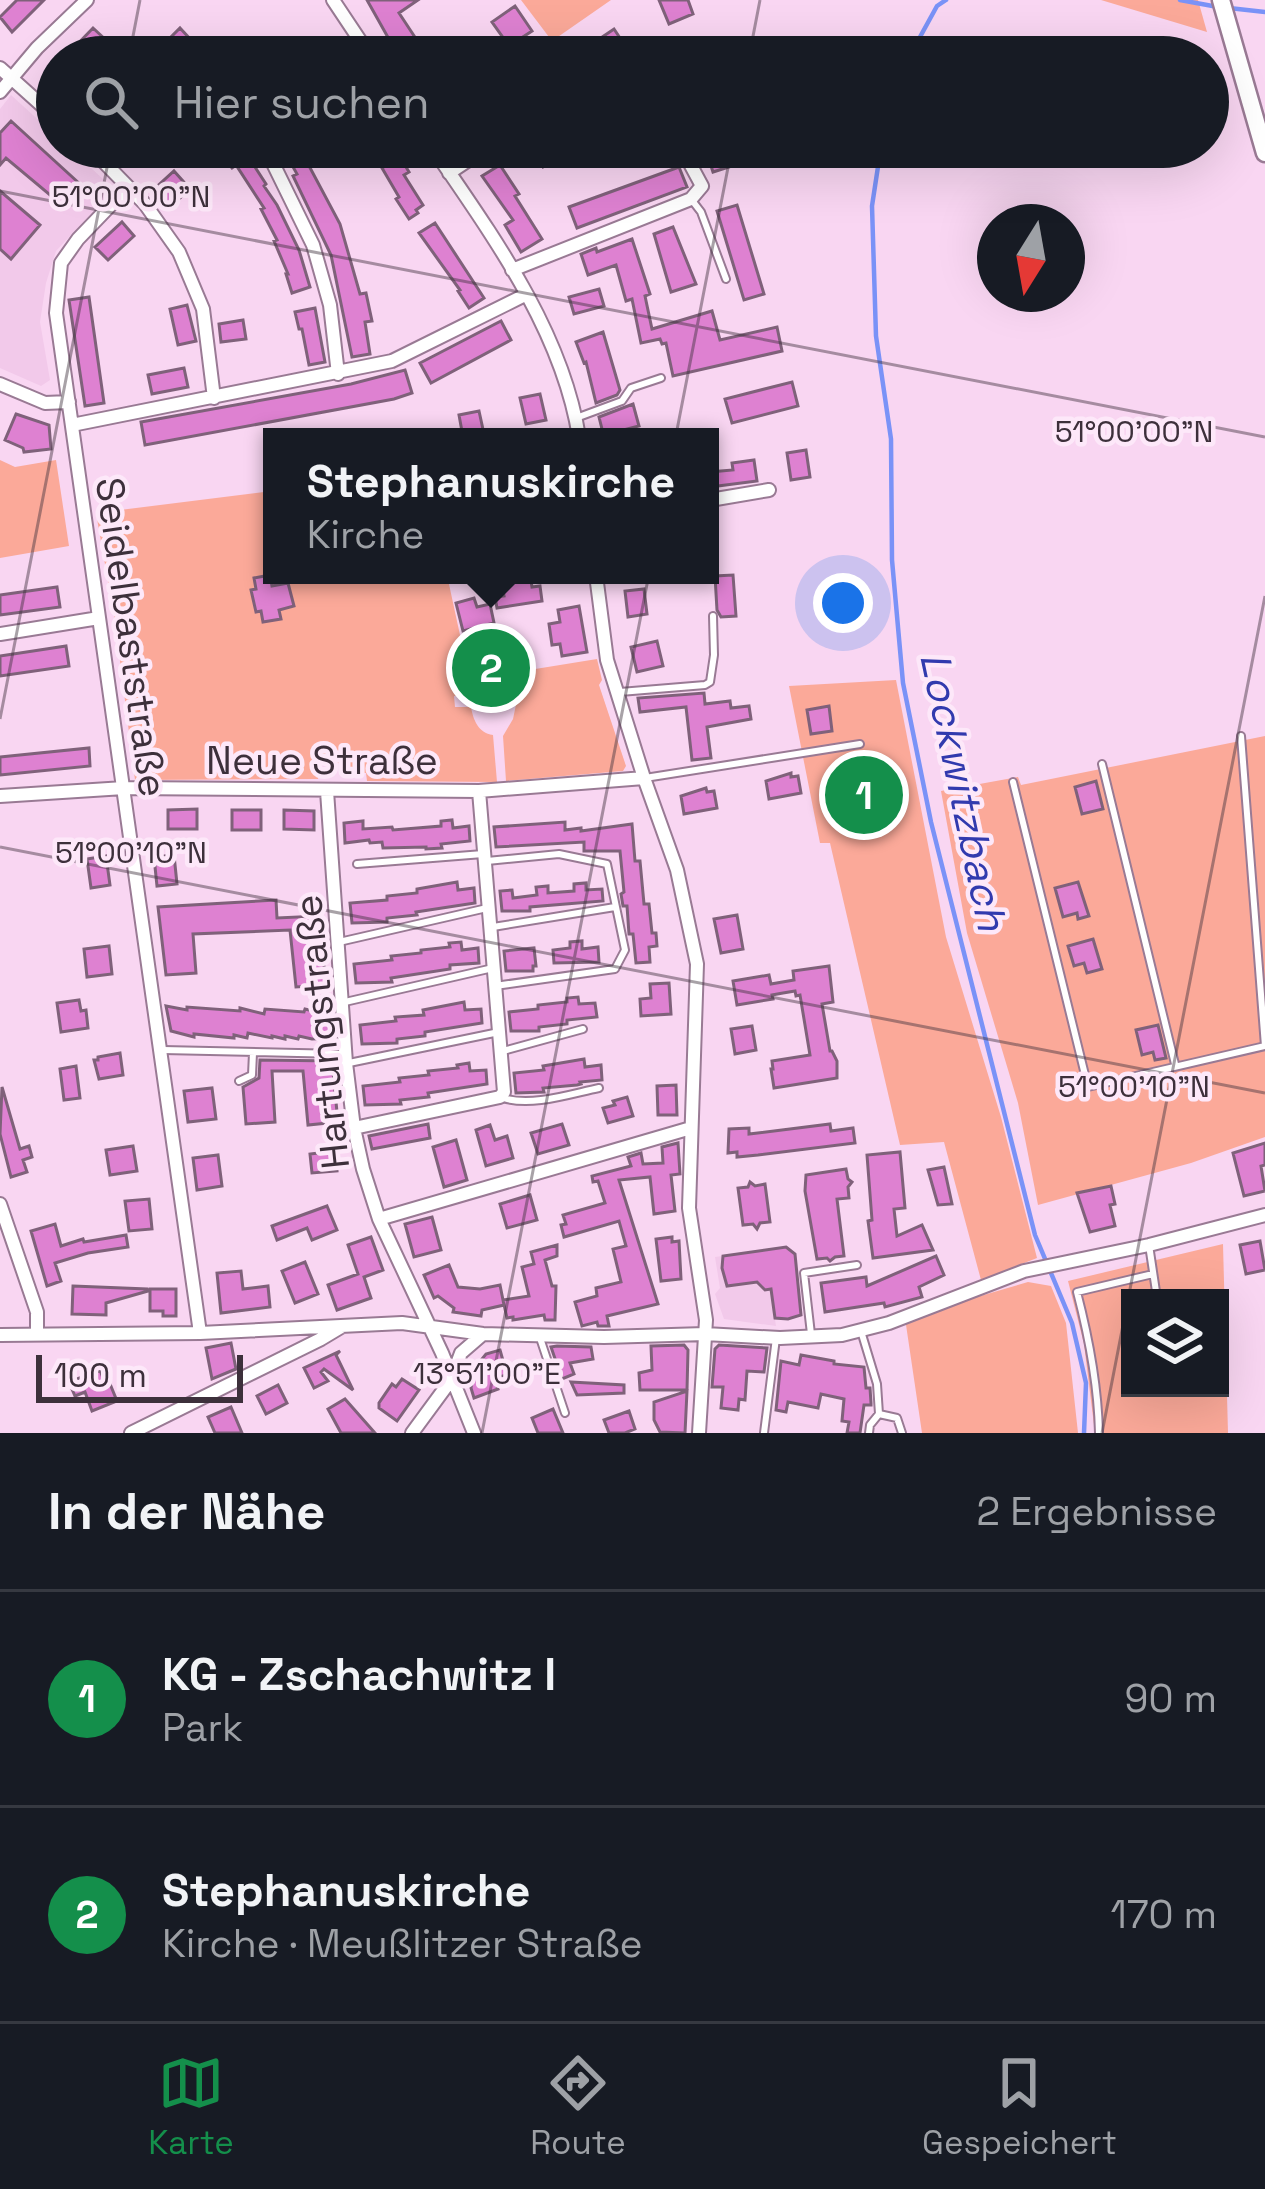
<!DOCTYPE html>
<html lang="de">
<head>
<meta charset="utf-8">
<style>
	:root { --surface:#171b24; --page:#20242c; --text:#f1f3f6; --muted:#9ea1a6; --line:#363941; --accent:#148f4b }
	body { margin:0; font-family:"Space Grotesk",sans-serif; background:var(--page); color:var(--text) }
	.controls { position:absolute; right:36px; bottom:36px; display:grid; overflow:hidden; border-radius:0px; box-shadow:0 12px 48px #0002 }
	.controls button { width:108px; height:108px; display:grid; place-items:center; padding:0; border:0; border-bottom:3px solid var(--line); background:var(--surface); color:var(--text); font:60px sans-serif }
	.compass { position:absolute; left:977px; top:204px; width:108px; height:108px; border-radius:50%; background:var(--surface); box-shadow:0 12px 48px #0002; rotate:191deg }
	.scale { position:absolute; left:36px; bottom:30px; width:207px; box-sizing:border-box; padding-left:12px; border:6px solid #3d303b; border-top:0; font-size:33px; line-height:42px; white-space:nowrap; color:#3d303b; -webkit-text-stroke:9px #fde8f9; paint-order:stroke }
	.you { position:absolute; left:843px; top:603px; width:42px; height:42px; margin:-30px; border:9px solid #fff; border-radius:50%; background:#1a73e8; box-shadow:0 0 0 18px #1a73e833 }
	.badge { display:grid; place-items:center; width:78px; height:78px; border-radius:50%; background:var(--accent); color:#fff; font-size:39px; font-weight:700 }
	.pin { position:absolute; translate:-50% -50%; border:6px solid #fff; box-shadow:0 3px 12px #0006 }
	.popup { position:absolute; left:263px; top:428px; width:456px; height:156px; box-sizing:border-box; display:grid; place-content:center; border-radius:0px; background:var(--surface); filter:drop-shadow(0 3px 9px #0005); font-size:39px; white-space:nowrap; color:var(--muted) }
	.popup b { font-size:45px; color:var(--text) }
	.popup::after { content:''; position:absolute; left:50%; top:100%; margin-left:-24px; border:24px solid transparent; border-top-color:var(--surface) }
	.list { margin:0; padding:0; list-style:none }
	h2 { display:flex; justify-content:space-between; align-items:center; height:156px; margin:0; padding:0 48px; font-size:51px }
	h2 small { font-size:39px; font-weight:400; color:var(--muted) }
	.list li { display:grid; grid-template-columns:78px 1fr auto; gap:36px; align-items:center; box-sizing:border-box; height:216px; padding:0 48px; border-top:3px solid var(--line) }
	.list b { display:block; font-size:45px; white-space:nowrap }
	.list p { margin:0; font-size:39px; white-space:nowrap; color:var(--muted) }
	.list em { font-size:39px; font-style:normal; color:var(--muted) }
	.icon { flex:none; width:66px; height:66px; fill:none; stroke:currentColor; stroke-width:2; stroke-linecap:round; stroke-linejoin:round }
	.map { position:relative; flex:none; width:1265px; height:1433px; overflow:hidden }
	.search { position:absolute; background:var(--surface); box-shadow:0 12px 48px #0002; left:36px; right:36px; top:36px; height:132px; display:flex; align-items:center; gap:30px; box-sizing:border-box; padding:0 42px; border-radius:66px; color:var(--muted); font-size:45px }
	.sheet { height:588px; background:var(--surface) }
	nav { display:flex; justify-content:space-around; align-items:center; box-sizing:border-box; height:168px; border-top:3px solid var(--line); background:var(--surface); font-size:33px; color:var(--muted) }
	nav a { display:grid; justify-items:center; gap:6px }
	nav .on { color:var(--accent) }
	.map>svg:first-child { display:block }
	.built { fill:#f2c9ea }
	.green { fill:#fba999; fill-rule:evenodd }
	.lines { fill:none; stroke-linecap:round; stroke-linejoin:round }
	.stream { stroke:#7a92f7; stroke-width:4.5 }
	.building { fill:#de81d1; stroke:#7f617a; stroke-width:3 }
	.service-casing { stroke:#997a94; stroke-width:10 }
	.minor-casing { stroke:#997a94; stroke-width:16 }
	.tertiary-casing { stroke:#997a94; stroke-width:21 }
	.service { stroke:#fff; stroke-width:6 }
	.minor { stroke:#fff; stroke-width:12 }
	.tertiary { stroke:#fff; stroke-width:16 }
	.ticks { fill:none; stroke:#3d303b; stroke-width:3; stroke-opacity:0.45 }
	.labels { text-anchor:middle; stroke-width:9; stroke-linejoin:round; paint-order:stroke }
	.street-label { font-size:39px; fill:#3d303b; stroke:#fde8f9 }
	.water-label { font-size:42px; font-style:italic; fill:#313aae; stroke:#fde8f9 }
	.ticks-label { font-size:30px; text-anchor:middle; fill:#3d303b; stroke:#fde8f9; stroke-width:9; stroke-linejoin:round; paint-order:stroke }
</style>
</head>
<body>
<div class="map">
<svg width="1265" height="1433" viewBox="0 0 1265 1433">
	<rect width="100%" height="100%" fill="#f9d6f2"/>
	<path class="built" d="M11 95 57 137V147H68L114 189 56 251 46 283 40 322 50 380 41 386 0 368V109Z
		M765 1250 776 1326 724 1319 715 1294 720 1288 715 1257Z"/>
	<path class="green" d="M521 0H611L552 41Z
		M1101 0H1198L1207 32Z
		M0 460 15 467 56 460 69 546 0 558Z
		M272 491V575H447L473 695 454 696 455 707H471C473 719 478 733 493 735L497 782 367 781 366 773 348 772 346 766C338 762 326 760 320 766L318 779 135 780 115 621 96 513Z
		M597 659 602 680 599 685 626 766 623 771 506 781 503 736 513 719 523 671Z
		M896 680 946 937 1001 1117 1037 1258 981 1280 944 1142 900 1145 830 843H820L789 686Z
		M1265 736V1137L1191 1163 1038 1205 1018 1103 967 933 941 791 1018 777 1021 785Z
		M1223 1244 1228 1433H1095L1084 1344 1068 1281ZM1130 1298H1220V1388H1130Z
		M1028 1282 1051 1286 1066 1323 1078 1433H922L905 1318Z"/>
	<g class="lines">
		<path class="stream" d="M1180 0 1218 7
			M1229 8 1265 12
			M909 57 937 6 946 0
			M881 147 872 206 876 336 891 439 892 560 903 683 931 822 1035 1235 1072 1323 1086 1383 1084 1433"/>
	</g>
	<path class="building" d="M17 0H44L12 32 0 17Z
		M367 0H418L399 13 428 57H399Z
		M659 0H688L693 14 669 24Z
		M515 6 532 31 509 46 492 22Z
		M93 28 107 41 92 57H65Z
		M180 28 192 41 177 57H151Z
		M614 29 626 47 611 57H592L586 48Z
		M11 121 81 185 62 205 6 158 0 165V133Z
		M225 147H242L266 184 264 186 277 205 299 250 310 287 292 293 286 274H288L274 241 277 240 261 209 264 208 236 165 232 168 219 152Z
		M282 147H299L340 224 360 294 366 293 372 321 365 322 370 354 352 357 331 255 293 176 297 174Z
		M530 147H575L543 167Z
		M705 147H729L735 165 713 172Z
		M400 157 409 172 404 175 423 205 416 210 418 213 409 219 396 199 399 197 382 168Z
		M500 165 519 194 515 196 542 239 521 252 505 225 513 220 482 176Z
		M679 167 687 187 577 228 569 207Z
		M174 171 190 189 169 208 153 190Z
		M0 191 40 225 11 259 0 249Z
		M737 205 764 294 744 300 717 211Z
		M122 222 134 236 108 260 95 247Z
		M435 223 484 298 469 308 458 291 460 290 419 233Z
		M673 227 696 284 671 292 654 234Z
		M632 239 650 294 645 296 652 329 712 311 720 340 777 327 782 351 673 376 666 343 662 344 660 339 641 343 632 299 626 301 616 265 588 275 581 254 596 248 597 252Z
		M599 289 604 306 574 314 569 297Z
		M89 297 104 403 85 406 69 300Z
		M187 305 196 341 178 345 170 309Z
		M315 308 325 362 309 365 302 329H299L295 312Z
		M243 320 246 339 221 342 219 324Z
		M501 321 511 340 431 383 420 363Z
		M603 332 620 390 617 395 596 403 586 362 584 363 576 342Z
		M184 368 188 387 152 394 148 375Z
		M405 370 412 393 394 399 145 445 141 422 351 384Z
		M792 382 798 406 732 423 725 399Z
		M540 394 546 420 526 424 520 398Z
		M633 404 639 426 623 430 625 437H604L599 417Z
		M479 411 484 434 463 437 459 415Z
		M16 414 49 425 51 449 24 452 23 448 5 440Z
		M806 450 810 477 791 480 787 453Z
		M754 460 757 481 710 487V472L733 470 732 463Z
		M270 575 272 586 288 583 294 606 279 610 281 619 263 622 261 611 256 612 251 590 256 589 254 578Z
		M501 575H530L532 587 540 586 542 601 497 608 495 597 504 596Z
		M733 575 736 616 721 617 717 610 715 576Z
		M57 587 60 607 0 615V595Z
		M644 589 647 614 628 617 625 591Z
		M474 598 477 607 490 604 494 623 463 631 456 603Z
		M579 606 587 652 562 656 560 644 552 645 549 624 560 622 558 610Z
		M657 641 663 666 637 672 631 647Z
		M499 645 502 690 481 693 476 655 482 654 481 648Z
		M66 646 69 666 0 676V656Z
		M704 693 705 704 730 701 731 708 749 706 751 719 707 727 711 758 692 760 686 707 640 712 638 698Z
		M829 706 832 731 811 734 807 710Z
		M89 748 90 766 0 775V757Z
		M791 773V777L798 776 801 793 769 799 766 781Z
		M1096 781 1103 809 1082 814 1075 787Z
		M706 788 707 792 714 791 717 808 684 814 681 796Z
		M197 809V829H168V810Z
		M232 810H261V830H232Z
		M284 810 314 811V830L284 829Z
		M452 820 453 828 469 826 470 841 441 844 442 848 426 849V847L383 848 382 842 370 843 369 840 345 843 344 823 363 821V829L392 827 393 830 441 826V821Z
		M565 822V830L581 828V831L632 824 635 861H640L644 904H649L652 933H656L657 946 649 947 650 962 636 963 633 934H629L627 906H623L621 894 624 892 620 851H584V842L496 847 494 827Z
		M174 855 177 884 157 886 154 857Z
		M106 856 110 885 91 888 87 859Z
		M457 882 458 890 474 888 475 903 416 912 417 915 387 918V922L352 923 350 903 387 900V896L417 893V889Z
		M1078 882 1089 916 1078 919 1077 913 1063 917 1055 888Z
		M586 883V890L602 889 603 901 530 907V911H502L500 891 512 890 513 898 537 895 536 887 548 886V893L574 891V884Z
		M276 900 277 918 319 916 326 985 296 987 290 930 193 934 196 973 166 975 158 907Z
		M737 915 743 949 721 953 714 919Z
		M1093 939 1102 969 1087 973 1084 963 1074 966 1068 946Z
		M582 941V949L598 947 599 962 554 963 553 950 570 948V942Z
		M461 942 462 950 478 948 479 963 450 965V969L391 978 392 982 356 983 354 964 392 960 391 956 421 953V950L450 947 449 943Z
		M109 946 112 974 87 977 84 949Z
		M534 948 536 966H533V971H506L504 951Z
		M829 966 833 1002 822 1004 830 1051H832L837 1061V1078L774 1088 771 1069H773L772 1061 810 1055 800 995 796 996 795 991 783 993 772 995 773 999 737 1005 733 981 769 975 771 984 794 980 793 971Z
		M669 983 671 1014 641 1016 640 999 651 998 650 984Z
		M578 997 579 1004 595 1003 597 1017 567 1020V1024L539 1027V1031H511L509 1012 538 1009V1005L567 1002V998Z
		M79 1000 81 1011 86 1010 88 1028 61 1032 57 1003Z
		M464 1002 465 1010 481 1009 482 1023 425 1032V1036L397 1039V1043L362 1044 360 1025 396 1021 395 1017 424 1015 423 1010Z
		M166 1006 187 1010V1007L240 1011V1008L264 1014 265 1009 304 1012 305 1009 318 1012V1010L331 1012 333 1038 312 1039 299 1036 298 1039 285 1036V1039L272 1036V1038L248 1033 247 1038 234 1035V1038L194 1034V1037L171 1031Z
		M1158 1025 1166 1058 1155 1060 1153 1052 1142 1055 1136 1030Z
		M752 1026 756 1050 735 1054 731 1029Z
		M120 1053 123 1075 99 1079 94 1060H98V1057Z
		M584 1059 585 1067 601 1065 602 1080 580 1082 581 1084 577 1085 543 1088 544 1092 516 1093 514 1073 544 1070 543 1066Z
		M260 1060 335 1061 336 1072H333L338 1122 308 1125 303 1071H272L275 1122 246 1124 243 1087 259 1078Z
		M469 1063 470 1071 486 1070 487 1084 428 1093 429 1097 400 1100 401 1104 365 1105 363 1086 400 1082 399 1078 429 1075 428 1071 458 1068 457 1065Z
		M76 1066 80 1098 64 1100 60 1069Z
		M676 1085 677 1115H658L657 1086Z
		M2 1087 20 1149 29 1146 32 1157 23 1160 27 1172 11 1177 0 1134Z
		M212 1088 216 1119 188 1122 184 1091Z
		M627 1097 633 1116 608 1123 603 1108 615 1105 613 1101Z
		M428 1124 430 1138 372 1149 369 1136Z
		M562 1124 569 1145 538 1154 531 1133Z
		M830 1124 831 1131 853 1128 855 1143 758 1155 737 1157V1152L728 1153 729 1129 749 1128V1134Z
		M490 1125 495 1140 507 1136 513 1158 486 1166 476 1130Z
		M456 1140 467 1180 444 1187 433 1147Z
		M678 1143 680 1174 671 1175 675 1211 654 1214 650 1177 619 1180 658 1304 607 1316 609 1326H598L597 1322 582 1326 575 1302 597 1296 596 1288 621 1282 613 1249 626 1246 619 1221 564 1237 561 1225 566 1224 563 1215 605 1203 598 1181 593 1182 592 1176 631 1166 628 1157 641 1153 643 1164 663 1163 662 1147Z
		M1265 1143V1165L1261 1166 1265 1191 1244 1196 1233 1153Z
		M133 1146 137 1171 110 1175 106 1150Z
		M335 1151 337 1171 312 1173 310 1154Z
		M900 1152 905 1208 894 1209 897 1236 922 1225 933 1250 873 1258 868 1221 872 1220 867 1155Z
		M218 1155 222 1186 197 1190 193 1158Z
		M944 1167 952 1204 938 1205 928 1170Z
		M846 1169 848 1179 852 1182 848 1187 849 1198 837 1199 844 1256 835 1257 830 1261 827 1258 817 1259 805 1191 806 1175Z
		M750 1182 755 1186 765 1184 770 1222 760 1223 757 1229 753 1224 743 1225 738 1188 748 1187Z
		M1111 1186 1115 1204 1110 1205 1115 1226 1090 1232 1077 1193Z
		M530 1195 537 1220 507 1228 500 1204Z
		M149 1199 152 1229 129 1231 125 1201Z
		M327 1206 337 1230 312 1240 307 1228 277 1240 272 1226Z
		M432 1217 441 1250 414 1257 405 1224Z
		M55 1224 61 1246 83 1239 84 1242 126 1235 128 1247 88 1253 55 1263 61 1281 47 1286 31 1231Z
		M371 1237 383 1270 364 1277 371 1298 337 1310 328 1285 358 1274 348 1245Z
		M672 1237V1242L679 1241 681 1279 661 1281 656 1239Z
		M1260 1241 1265 1270 1246 1274 1240 1245Z
		M557 1245V1256L545 1260 552 1286H556L555 1320H545L544 1315 513 1320V1317L507 1318 503 1300 529 1296 522 1267 534 1264 531 1252Z
		M786 1247 795 1254 801 1315 788 1319 775 1318 771 1289 765 1290 757 1282 727 1286 722 1268 723 1256Z
		M936 1256 944 1275 919 1287 922 1297 885 1307 884 1303 825 1312 821 1283 866 1277 867 1286Z
		M305 1262 318 1294 295 1303 282 1271Z
		M449 1265 458 1287 480 1289 500 1285 504 1305 482 1310 481 1316 453 1312 454 1308 438 1296 434 1298 424 1275Z
		M241 1271 243 1289 268 1286 270 1307 221 1313 217 1273Z
		M73 1286 147 1289 148 1291 106 1303V1315L72 1314Z
		M150 1289H176V1316H163V1311H150Z
		M231 1343 236 1369 212 1379 206 1348Z
		M684 1345 688 1350 687 1390H640L639 1373 652 1370 651 1346Z
		M719 1345 767 1348 764 1372 747 1371 745 1400 739 1399 738 1410 721 1408 723 1387H712L715 1349Z
		M557 1346 591 1347 593 1359 570 1363 574 1374 562 1379 551 1347Z
		M500 1350 507 1375 494 1378 498 1389 474 1398 471 1388 474 1369 486 1354Z
		M340 1351 336 1355 353 1390 324 1369 321 1372 328 1381 314 1388 304 1368Z
		M801 1355 834 1361V1364L864 1367 866 1388H870L871 1403V1405H864L860 1433H847L849 1422 842 1421 844 1399 821 1394 818 1408 788 1402 786 1412 776 1410 781 1361 799 1365Z
		M100 1370 104 1381 108 1379 117 1401 92 1411 85 1392 75 1396 69 1382Z
		M402 1379 419 1390 397 1421 379 1408V1403L392 1384 396 1387Z
		M571 1382 624 1385V1393L577 1395Z
		M278 1385 287 1403 266 1414 257 1396Z
		M687 1391 685 1433 660 1432 654 1420V1402Z
		M345 1399 375 1433H341L328 1409Z
		M231 1407 242 1433H215L208 1417Z
		M553 1409 563 1433H538L532 1418Z
		M629 1411 635 1429 625 1433H609L604 1420Z"/>
	<g class="lines">
		<g class="service-casing">
			<path id="service" d="M691 199 701 212 726 279
				M576 418 622 401 631 388 661 378
				M620 692 705 685 710 682 714 655 713 616
				M1241 736 1265 1046
				M1102 764 1175 1064
				M645 778 860 744
				M1013 782 1088 1087 1265 1046
				M487 861 559 854 607 864 625 950 615 969 495 986
				M357 864 483 854
				M493 927 615 907
				M339 942 487 908
				M345 1002 493 968
				M163 1050 342 1054
				M503 1051 583 1029
				M349 1063 499 1032
				M239 1081 252 1075 253 1053
				M503 1098C532 1107 570 1094 599 1088
				M1149 1245 1157 1298
				M861 1331 877 1384 879 1414 870 1425 869 1433
				M811 1334 804 1273 857 1265
				M540 1338 565 1413
				M879 1414 897 1418 902 1433
				M764 1433 776 1338
				M1099 1433C1098 1385 1089 1338 1077 1292L1153 1274"/>
		</g>
		<g class="minor-casing">
			<path id="minor" d="M333 0 371 57
				M0 68 57 119
				M0 92 37 48 87 0
				M89 147 145 204 179 252 203 309 214 398
				M265 147 313 245 330 305 338 374
				M432 147C492 235 562 330 579 437
				M449 173 488 147
				M127 188 78 239 61 263 56 313C107 652 150 993 200 1333
				M512 270 691 199 702 186 681 147
				M0 384 45 403 69 402
				M72 425 392 361 525 295
				M710 500 769 490
				M596 575 607 660 644 778 677 870 697 964 689 1208 706 1320 699 1433
				M0 634 99 618
				M327 791 346 1063 354 1128 363 1169 379 1219 442 1353 474 1433
				M0 796 124 788 479 791 644 778
				M354 1128 500 1097 504 1092 479 791
				M0 1204 37 1312V1335
				M379 1219 691 1128
				M0 1335 200 1333 402 1323 483 1334 604 1337 705 1334 780 1338 842 1335 889 1323 1024 1271 1149 1245 1265 1215
				M131 1433 321 1339 341 1327
				M412 1433 451 1380 461 1353 483 1334"/>
		</g>
		<g class="tertiary-casing">
			<path id="tertiary" d="M1221 0 1265 153"/>
		</g>
		<use href="#service" class="service"/>
		<use href="#minor" class="minor"/>
		<use href="#tertiary" class="tertiary"/>
	</g>
	<path class="ticks" d="M129 57 140 0M749 57 760 0M0 191 1265 437M0 719 111 147M0 847 1265 1093M482 1433 732 147M1102 1433 1265 596"/>
	<g class="labels">
		<g class="street-label">
			<text transform="translate(132 637) rotate(82)" y="14">Seidelbaststraße</text>
			<text x="322" y="774">Neue Straße</text>
			<text transform="translate(321 1032) rotate(-96)" y="14">Hartungstraße</text>
		</g>
		<g class="water-label">
			<text transform="translate(964 791) rotate(78)" y="15">Lockwitzbach</text>
		</g>
	</g>
	<g class="ticks-label">
		<text x="131" y="207">51°00'00"N</text>
		<text x="1134" y="442">51°00'00"N</text>
		<text x="131" y="863">51°00'10"N</text>
		<text x="1134" y="1097">51°00'10"N</text>
		<text x="487" y="1384">13°51'00"E</text>
	</g>
</svg>
<div class="controls">
<button><svg class="icon" aria-label="layers" viewBox="0 0 24 24"><path d="M12 4l9 5-9 5-9-5zM3 14l9 5 9-5"/></svg></button>
</div>
<svg class="compass" viewBox="-18 -18 36 36"><path d="M0-13l5 13h-10z" fill="#e53935"/><path d="M0 13l5-13h-10z" fill="#9ea1a6"/></svg>
<div class="scale">100 m</div>
<div class="you"></div>
<div class="pin badge" style="left:864px;top:795px">1</div>
<div class="pin badge" style="left:491px;top:668px">2</div>
<div class="popup"><b>Stephanuskirche</b>Kirche</div>
<div class="search"><svg class="icon" aria-label="search" viewBox="0 0 24 24"><circle cx="10" cy="10" r="6"/><path d="M15 15l6 6"/></svg>Hier suchen</div>
</div>
<section class="sheet">
<h2>In der Nähe<small>2 Ergebnisse</small></h2>
<ul class="list">
<li><span class="badge">1</span><div><b>KG - Zschachwitz I</b><p>Park</p></div><em>90 m</em></li>
<li><span class="badge">2</span><div><b>Stephanuskirche</b><p>Kirche · Meußlitzer Straße</p></div><em>170 m</em></li>
</ul>
</section>
<nav>
<a class="on"><svg class="icon" aria-label="map" viewBox="0 0 24 24"><path d="M3 6l6-2 6 2 6-2v14l-6 2-6-2-6 2zM9 4v14M15 6v14"/></svg>Karte</a>
<a><svg class="icon" aria-label="directions" viewBox="0 0 24 24"><path d="M12 3l9 9-9 9-9-9zM9 14v-3h6M13 9l2 2-2 2"/></svg>Route</a>
<a><svg class="icon" aria-label="saved" viewBox="0 0 24 24"><path d="M7 4h10v16l-5-4-5 4z"/></svg>Gespeichert</a>
</nav>
</body>
</html>
